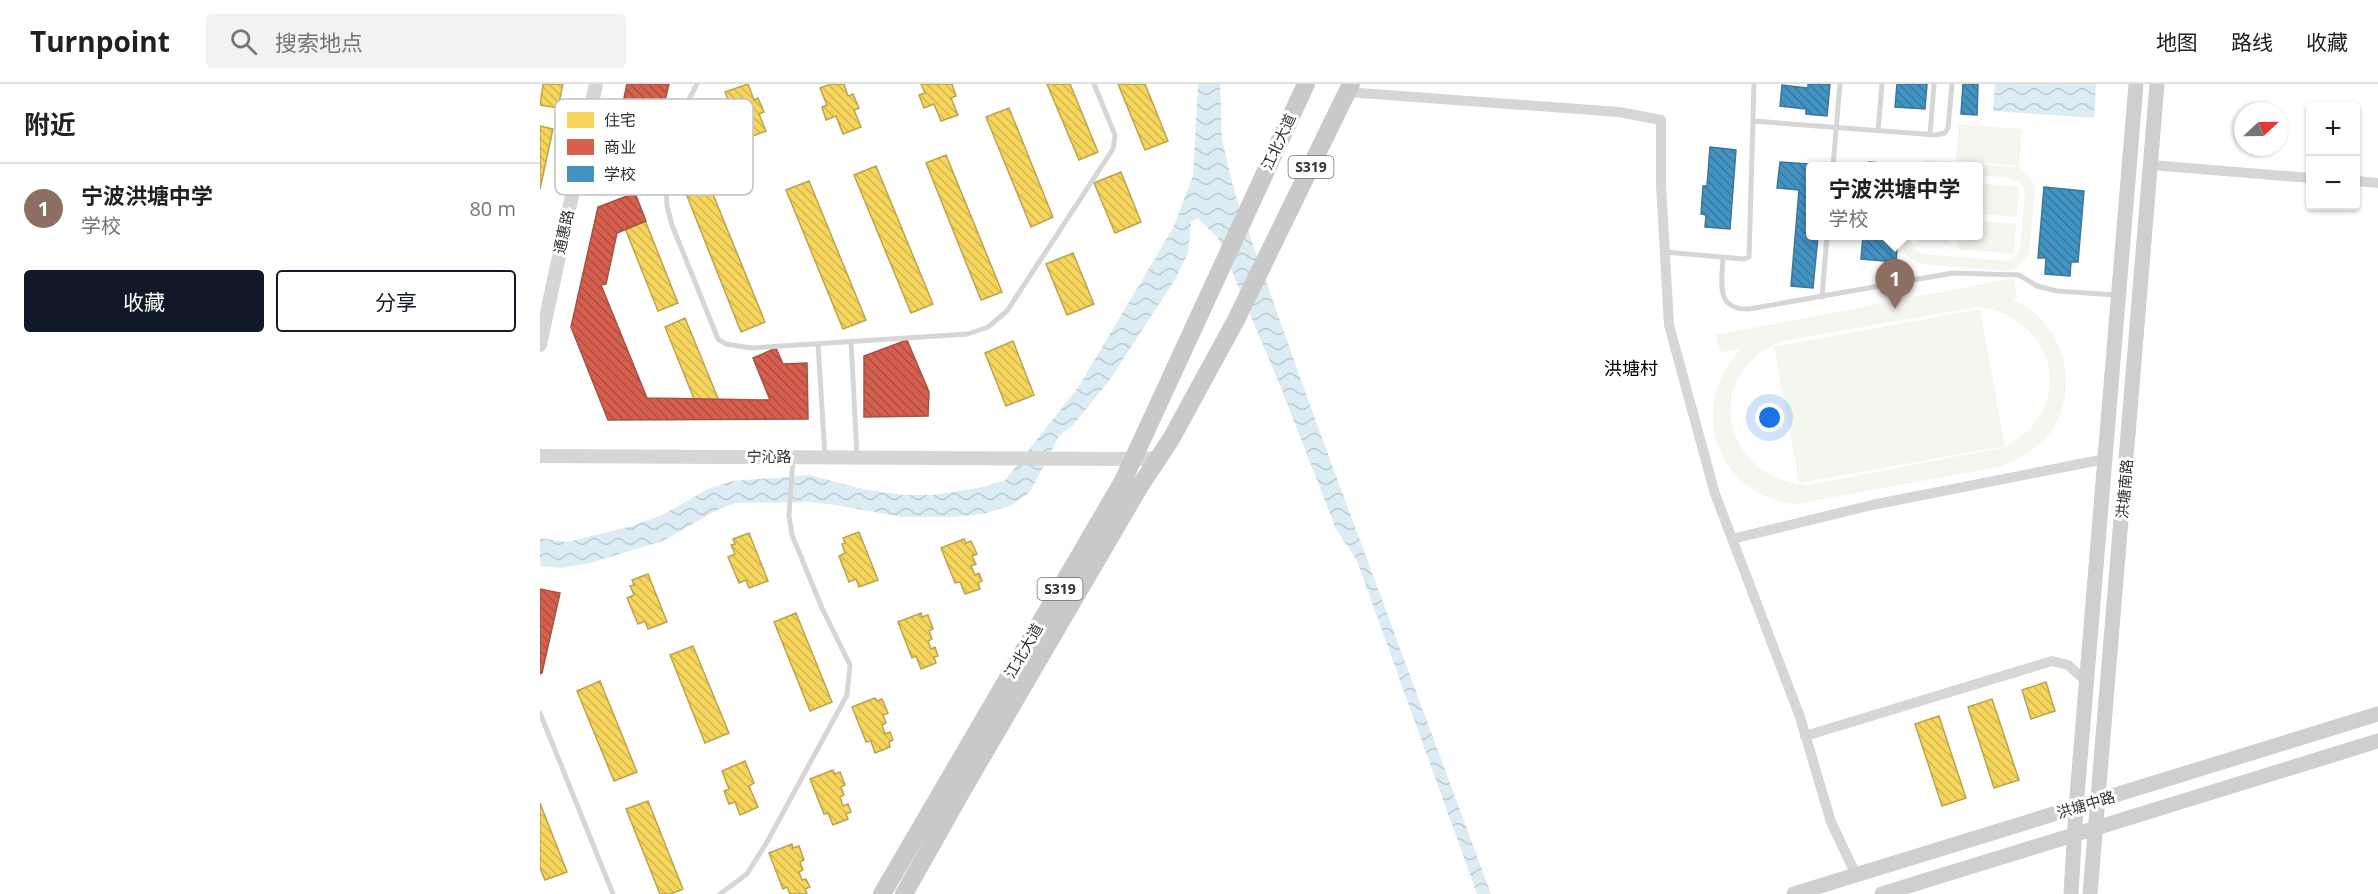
<!DOCTYPE html>
<html lang="zh">
<head>
<meta charset="utf-8">
<style>
	:root { --surface:#fff; --page:#f2f2f2; --text:#202124; --muted:#757577; --line:#e0e0e0; --accent:#111827 }
	body { margin:0; font-family:"Open Sans","Noto Sans SC",sans-serif; background:var(--page); color:var(--text) }
	.controls { position:absolute; right:18px; top:18px; display:grid; overflow:hidden; border-radius:6px; box-shadow:0 2px 4px #0004 }
	.controls button { width:54px; height:54px; display:grid; place-items:center; padding:0; border:0; border-bottom:2px solid var(--line); background:var(--surface); color:var(--text); font:30px sans-serif }
	.compass { position:absolute; left:1694px; top:18px; width:54px; height:54px; border-radius:50%; background:var(--surface); box-shadow:0 2px 4px #0004; rotate:68deg }
	.you { position:absolute; left:1230px; top:334px; width:21px; height:21px; margin:-15px; border:4px solid #fff; border-radius:50%; background:#1a73e8; box-shadow:0 0 0 9px #1a73e833 }
	.badge { display:grid; place-items:center; width:39px; height:39px; border-radius:50%; background:var(--accent); color:#fff; font-size:20px; font-weight:700 }
	.pin { position:absolute; translate:-50% -50px; filter:drop-shadow(0 2px 3px #0008) }
	.pin::after { content:''; position:absolute; top:32px; width:21px; height:18px; background:inherit; clip-path:polygon(0 0,100% 0,50% 100%) }
	.popup { position:absolute; left:1266px; top:78px; width:177px; height:78px; box-sizing:border-box; display:grid; place-content:center; border-radius:6px; background:var(--surface); filter:drop-shadow(0 2px 4px #0005); font-size:20px; white-space:nowrap; color:var(--muted) }
	.popup b { font-size:22px; color:var(--text) }
	.popup::after { content:''; position:absolute; left:50%; top:100%; margin-left:-12px; border:12px solid transparent; border-top-color:var(--surface) }
	.list { margin:0; padding:0; list-style:none }
	h2 { display:flex; justify-content:space-between; align-items:center; height:78px; margin:0; padding:0 24px; font-size:26px }
	h2 small { font-size:20px; font-weight:400; color:var(--muted) }
	.list li { display:grid; grid-template-columns:39px 1fr auto; gap:18px; align-items:center; box-sizing:border-box; height:90px; padding:0 24px; border-top:2px solid var(--line) }
	.list b { display:block; font-size:22px; white-space:nowrap }
	.list p { margin:0; font-size:20px; white-space:nowrap; color:var(--muted) }
	.list em { font-size:20px; font-style:normal; color:var(--muted) }
	.actions { display:flex; gap:12px; padding:18px 24px }
	.actions a { flex:1; padding:14px 0; border:2px solid var(--accent); border-radius:6px; text-align:center; font-size:21px; color:var(--accent) }
	.actions .main { background:var(--accent); color:#fff }
	.icon { flex:none; width:33px; height:33px; fill:none; stroke:currentColor; stroke-width:2; stroke-linecap:round; stroke-linejoin:round }
	.map { position:relative; flex:none; width:1838px; height:810px; overflow:hidden }
	header { display:flex; align-items:center; gap:36px; box-sizing:border-box; height:84px; padding:0 30px; background:var(--surface); border-bottom:2px solid var(--line) }
	header strong { font-size:28px }
	nav { display:flex; gap:33px; margin-inline-start:auto; font-size:21px }
	.search { width:420px; height:54px; background:var(--page); display:flex; align-items:center; gap:15px; box-sizing:border-box; padding:0 21px; border-radius:6px; color:var(--muted); font-size:22px }
	main { display:flex }
	aside { flex:1; background:var(--surface) }
	.map>svg:first-child { display:block }
	.pitch { fill:#f3f7ee; fill-rule:evenodd }
	.water { fill:url(#water-waves) }
	.homes { fill:url(#homes-back-hatch); stroke:#bba44f; stroke-width:1.5 }
	.shops { fill:url(#shops-back-hatch); stroke:#a55245; stroke-width:1.5 }
	.schools { fill:url(#schools-back-hatch); stroke:#3e7698; stroke-width:1.5 }
	.lines { fill:none; stroke-linecap:round; stroke-linejoin:round }
	.service { stroke:#d6d6d6; stroke-width:5 }
	.minor { stroke:#d6d6d6; stroke-width:10 }
	.tertiary { stroke:#d6d6d6; stroke-width:14 }
	.secondary { stroke:#cfcfcf; stroke-width:15 }
	.primary { stroke:#c9c9c9; stroke-width:18 }
	.labels { text-anchor:middle; stroke-width:6; stroke-linejoin:round; paint-order:stroke }
	.shield { fill:#fff; stroke:#707070; stroke-width:1.5 }
	.shield-label { font-size:14px; font-weight:bold; fill:#323232 }
	.street-label { font-size:15px; fill:#323232; stroke:#fff }
	.quarter-label { font-size:18px; fill:#000; stroke:#fff }
	.key { fill:#fff; stroke:#c2c2c2; stroke-width:1.5 }
	.key-label { font-size:16px; fill:#323232 }
</style>
</head>
<body>
<header>
<strong>Turnpoint</strong>
<div class="search"><svg class="icon" aria-label="search" viewBox="0 0 24 24"><circle cx="10" cy="10" r="6"/><path d="M15 15l6 6"/></svg>搜索地点</div>
<nav><a>地图</a><a>路线</a><a>收藏</a></nav>
</header>
<main>
<aside>
<h2>附近<small></small></h2>
<ul class="list">
<li><span class="badge" style="background:#8d6e63">1</span><div><b>宁波洪塘中学</b><p>学校</p></div><em>80 m</em></li>
</ul>
<div class="actions"><a class="main">收藏</a><a>分享</a></div>
</aside>
<div class="map">
<svg width="1838" height="810" viewBox="0 0 1838 810">
	<defs>
		<pattern id="water-waves" width="16" height="10" patternUnits="userSpaceOnUse" patternTransform="scale(1.5)"><rect width="16" height="10" fill="#dbecf4"/><path d="M0 5q4-4 8 0t8 0" fill="none" stroke="#bccbd2"/></pattern>
		<pattern id="homes-back-hatch" width="6" height="6" patternUnits="userSpaceOnUse" patternTransform="scale(1.5)"><rect width="6" height="6" fill="#f6d55c"/><path d="M-1 5l2 2M0 0l6 6M5-1l2 2" fill="none" stroke="#d3b750"/></pattern>
		<pattern id="shops-back-hatch" width="6" height="6" patternUnits="userSpaceOnUse" patternTransform="scale(1.5)"><rect width="6" height="6" fill="#d6604d"/><path d="M-1 5l2 2M0 0l6 6M5-1l2 2" fill="none" stroke="#ae5041"/></pattern>
		<pattern id="schools-back-hatch" width="6" height="6" patternUnits="userSpaceOnUse" patternTransform="scale(1.5)"><rect width="6" height="6" fill="#4393c3"/><path d="M-1 5l2 2M0 0l6 6M5-1l2 2" fill="none" stroke="#39799f"/></pattern>
	</defs>
	<rect width="100%" height="100%" fill="#fff"/>
	<path class="pitch" d="M1419 40 1482 45 1479 82 1416 77Z
		M1387 76 1479 83 1489 92 1495 104 1489 171 1475 185 1468 187 1381 180 1367 172 1360 159 1361 152H1371L1373 164 1382 170 1467 177 1473 175 1480 166 1485 107C1478 90 1455 93 1439 92V82H1374Z
		M1439 99 1479 103 1477 133 1439 130Z
		M1439 137 1476 140 1474 170 1417 165 1418 152H1439Z
		M1378 152H1408V159L1378 157Z
		M1474 194 1477 214 1473 216C1520 236 1540 294 1516 340 1504 361 1480 376 1458 383L1256 420C1176 412 1146 322 1201 265L1180 268 1176 251ZM1437 223C1491 228 1530 283 1499 333 1491 346 1479 355 1465 363L1269 401C1182 397 1159 290 1242 257Z
		M1440 225 1465 362 1259 399 1234 263Z"/>
	<path class="water" d="M658 0H680L682 56 695 110 771 324 951 810H937L817 477 796 445 741 304 678 154 658 134 651 138 648 169 636 194 569 297 533 341 519 352 490 408 472 421 444 430 412 433H362L296 421 269 418 195 419 175 427 123 457 50 479 22 484 0 482V454L27 458 92 442 124 430 168 405 192 397 270 391 322 405 363 411H393L443 403 465 396 539 302 633 144 653 92Z
		M1455 0H1556L1554 34 1453 27Z"/>
	<path class="homes" d="M3 0H23L18 24 0 21Z
		M104 0H126L108 84 87 80Z
		M208 0 214 16 218 14 224 28 219 30 226 47 208 54 201 36 192 40 187 27 192 25 185 8Z
		M291 0H304L308 12 313 10 319 24 314 26 321 43 303 50 296 32 286 36 282 23 287 21 280 4Z
		M381 0H412L416 12 411 14 418 31 401 37 394 20 384 24 379 11 385 9Z
		M507 0H530L558 68 539 76Z
		M578 0H605L628 57 605 66Z
		M469 24 513 133 491 143 446 33Z
		M0 42 13 45 0 105Z
		M406 71 462 208 441 216 386 79Z
		M336 82 393 220 371 229 314 91Z
		M581 88 601 138 575 149 554 99Z
		M269 97 326 236 303 245 246 106Z
		M168 98 225 238 201 248 145 107Z
		M95 111 138 219 118 227 75 119Z
		M533 169 554 220 527 231 506 180Z
		M60 203 109 325 88 333 39 212Z
		M145 234 182 324 161 332 125 243Z
		M473 257 494 311 466 322 445 269Z
		M366 258 387 309 360 320 340 268Z
		M235 266 259 324 239 332 214 274Z
		M319 448 338 496 319 503 316 495 309 498 299 472 305 469 302 460 305 459 303 454Z
		M209 449 228 497 209 504 206 496 199 499 188 473 195 470 191 461 195 460 193 455Z
		M424 455 426 459 431 457 437 470 432 472 436 480 431 482 435 491 439 489 442 497 438 499 440 505 425 510 420 498 415 499 401 464Z
		M108 490 127 538 108 545 105 537 98 540 87 514 94 511 90 502 94 501 92 496Z
		M0 507 18 510 7 564 0 563Z
		M256 529 292 618 270 627 234 538Z
		M381 529 382 533 388 531 393 545 389 547 392 555 388 557 391 565 395 563 398 572 394 573 396 579 381 585 376 572 372 574 358 538Z
		M153 562 189 649 165 659 130 571Z
		M60 597 97 688 74 697 37 607Z
		M1506 598 1515 627 1491 635 1482 606Z
		M335 614 337 617 342 615 348 629 343 631 346 639 342 641 345 650 350 648 353 656 349 658 350 663 335 669 331 657 326 658 312 623Z
		M1452 615 1479 696 1454 704 1428 623Z
		M1399 632 1426 714 1402 722 1375 640Z
		M205 677 214 699 209 702 218 723 200 731 195 718 189 720 184 707 189 705 182 687Z
		M293 686 295 690 300 688 305 701 301 703 304 711 300 713 303 722 308 720 311 728 306 730 308 735 293 741 288 729 284 730 270 695Z
		M108 717 143 805 131 810H120L86 725Z
		M0 719 27 788 5 796 0 784Z
		M252 760 253 764 259 762 264 776 260 778 263 786 259 788 262 796 266 795 270 803 265 805 267 810H250L247 803 243 805 229 769Z"/>
	<path class="shops" d="M87 0H129L108 87 88 84 73 65Z
		M95 109 106 137 77 149 66 200 61 201 107 314 230 316 213 274 236 264 243 280 267 279 268 335 68 336 31 243 58 123Z
		M367 256 389 308 388 332 324 333V272Z
		M0 505 20 509 2 589 0 590Z"/>
	<path class="schools" d="M1268 0H1290L1287 32 1266 30V25L1240 22 1242 1 1268 4Z
		M1357 0H1387L1385 25 1355 23Z
		M1423 0H1438L1437 31 1421 30Z
		M1170 63 1196 66 1190 145 1165 143 1166 131 1161 130 1163 102H1167Z
		M1240 78 1284 81 1271 82V152H1278L1273 204 1251 202 1259 106 1237 104Z
		M1329 78 1353 80V82H1329Z
		M1504 103 1544 107 1538 178H1531L1530 192 1505 190 1506 174H1498Z
		M1323 152H1358L1356 178 1321 175Z"/>
	<g class="lines">
		<path class="service" d="M157 0 150 13 126 101 127 122 132 141 178 255 186 260 211 264 428 250 448 243 467 227 573 65 575 51 554 0
			M1213 37 1396 51 1405 49 1408 44 1412 0
			M1338 47 1342 0
			M1390 51 1394 0
			M1293 82 1300 0
			M39 87 126 101
			M1125 168 1204 175 1209 173 1214 0
			M1183 173C1182 199 1175 226 1209 225L1413 189 1479 191 1497 202 1517 207 1576 211
			M1282 213 1287 152
			M311 257 317 373
			M278 260 285 372
			M0 629 73 810
			M180 810 207 790 227 758 307 611 310 581 282 524 252 451 249 432 253 375"/>
		<path class="minor" d="M807 8 1079 28 1121 36V101L1129 241 1175 410 1260 633 1291 738 1316 791
			M1611 81 1770 94
			M1816 97 1838 99
			M1192 455 1332 421 1565 375
			M1265 652 1512 577 1528 581 1546 597"/>
		<path class="tertiary" d="M0 261 56 0
			M0 372 593 375 621 374"/>
		<path class="secondary" d="M1254 810 1838 630
			M1342 810 1838 657
			M1531 810 1536 724 1596 0
			M1550 810 1617 0"/>
		<path class="primary" d="M342 810 583 397 766 0
			M364 810 422 707 600 402 631 355 696 236 811 0"/>
	</g>
	<g class="labels">
		<g class="shield">
			<rect x="748.5" y="72" width="45" height="22" rx="4.5"/>
			<rect x="497.5" y="494" width="45" height="22" rx="4.5"/>
		</g>
		<g class="shield-label">
			<text x="771" y="88">S319</text>
			<text x="520" y="510">S319</text>
		</g>
		<g class="street-label">
			<text transform="translate(739 58) rotate(-65)" y="5">江北大道</text>
			<text transform="translate(24 148) rotate(-78)" y="5">通惠路</text>
			<text x="229" y="378">宁沁路</text>
			<text transform="translate(1585 405) rotate(-85)" y="5">洪塘南路</text>
			<text transform="translate(484 567) rotate(-60)" y="5">江北大道</text>
			<text transform="translate(1546 721) rotate(-17)" y="5">洪塘中路</text>
		</g>
		<g class="quarter-label">
			<text x="1091" y="291">洪塘村</text>
		</g>
	</g>
	<rect x="15" y="15" width="198" height="96" rx="9" class="key"/>
	<rect x="27" y="28" width="27" height="16" fill="#f6d55c"/>
	<rect x="27" y="55" width="27" height="16" fill="#d6604d"/>
	<rect x="27" y="82" width="27" height="16" fill="#4393c3"/>
	<g class="key-label">
		<text x="64" y="42">住宅</text>
		<text x="64" y="69">商业</text>
		<text x="64" y="96">学校</text>
	</g>
</svg>
<div class="controls">
<button>+</button>
<button>−</button>
</div>
<svg class="compass" viewBox="-18 -18 36 36"><path d="M0-13l5 13h-10z" fill="#e53935"/><path d="M0 13l5-13h-10z" fill="#757577"/></svg>
<div class="you"></div>
<div class="pin badge" style="left:1355px;top:225px;background:#8d6e63">1</div>
<div class="popup"><b>宁波洪塘中学</b>学校</div>
</div>
</main>
</body>
</html>
